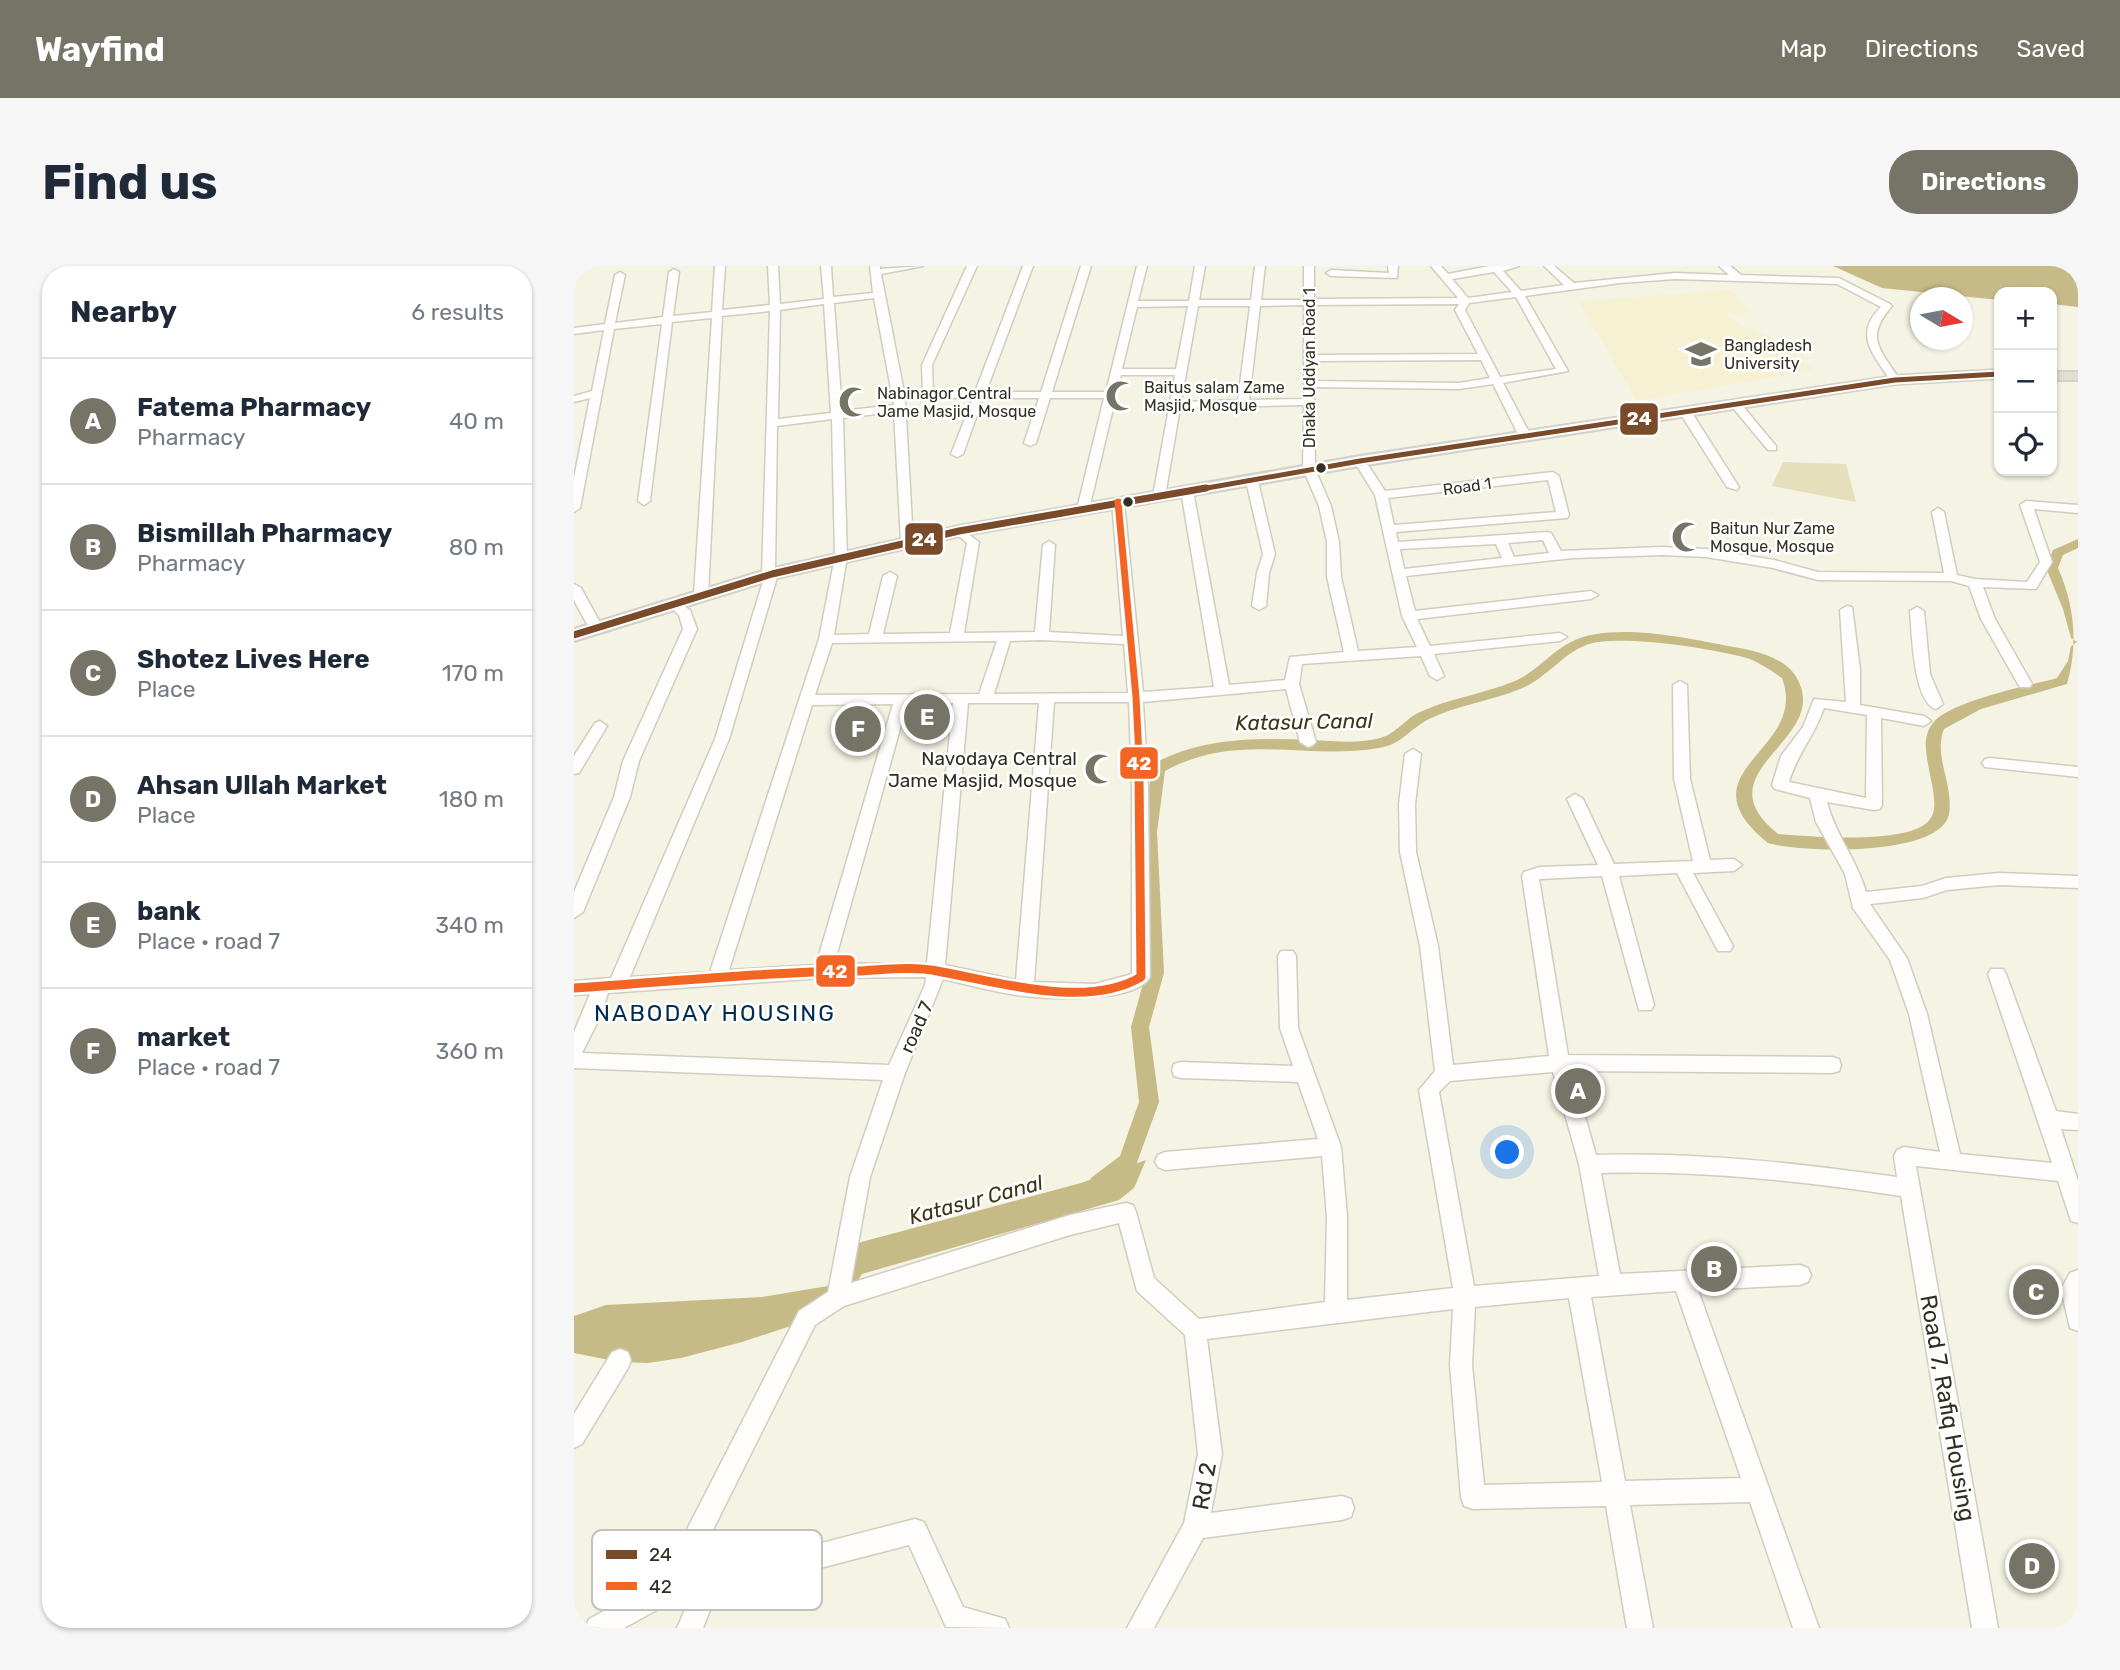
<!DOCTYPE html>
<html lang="en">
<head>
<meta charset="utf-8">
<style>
	:root { --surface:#fff; --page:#f6f6f7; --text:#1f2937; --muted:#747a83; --line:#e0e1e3; --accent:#767466 }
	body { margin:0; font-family:Rubik,sans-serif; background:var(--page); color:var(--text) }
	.controls { position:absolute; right:21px; top:21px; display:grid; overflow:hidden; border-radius:14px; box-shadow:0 2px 5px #0004 }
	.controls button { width:63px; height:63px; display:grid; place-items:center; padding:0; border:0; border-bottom:2px solid var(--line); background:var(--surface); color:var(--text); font:35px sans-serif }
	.compass { position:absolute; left:1336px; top:21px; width:63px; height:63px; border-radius:50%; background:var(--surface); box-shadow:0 2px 5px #0004; rotate:100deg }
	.you { position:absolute; left:934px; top:887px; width:24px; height:24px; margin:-18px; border:5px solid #fff; border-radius:50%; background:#1a73e8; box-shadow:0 0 0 10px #1a73e833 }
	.badge { display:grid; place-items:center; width:46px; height:46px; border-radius:50%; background:var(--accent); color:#fff; font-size:23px; font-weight:700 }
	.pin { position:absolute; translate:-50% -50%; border:4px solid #fff; box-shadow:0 2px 7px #0006 }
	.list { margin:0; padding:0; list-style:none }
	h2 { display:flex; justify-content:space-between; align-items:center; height:91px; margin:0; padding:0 28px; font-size:30px }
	h2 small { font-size:23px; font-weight:400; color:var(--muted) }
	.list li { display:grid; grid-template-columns:46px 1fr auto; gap:21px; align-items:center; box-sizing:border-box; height:126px; padding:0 28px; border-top:2px solid var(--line) }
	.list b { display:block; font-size:26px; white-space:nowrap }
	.list p { margin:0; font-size:23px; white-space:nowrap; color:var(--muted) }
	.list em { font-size:23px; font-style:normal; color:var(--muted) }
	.icon { flex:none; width:38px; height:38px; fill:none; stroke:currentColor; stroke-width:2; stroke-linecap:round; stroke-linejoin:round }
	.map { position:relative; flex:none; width:1504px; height:1362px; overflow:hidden; border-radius:28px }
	header { display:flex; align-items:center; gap:42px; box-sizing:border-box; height:98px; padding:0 35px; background:var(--accent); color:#fff }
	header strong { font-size:33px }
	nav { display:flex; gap:38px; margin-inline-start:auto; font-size:24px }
	.intro { display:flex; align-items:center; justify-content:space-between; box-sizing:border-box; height:168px; padding:0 42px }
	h1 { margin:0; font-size:49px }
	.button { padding:18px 32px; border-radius:28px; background:var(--accent); color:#fff; font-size:24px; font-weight:700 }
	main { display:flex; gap:42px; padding:0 42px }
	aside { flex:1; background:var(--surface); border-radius:28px; box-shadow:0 2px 5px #0004 }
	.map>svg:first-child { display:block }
	.built { fill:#f7f1d3 }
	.green { fill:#e6dfbb }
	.water { fill:#c6bb86 }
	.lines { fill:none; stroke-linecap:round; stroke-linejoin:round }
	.canal { fill:#c6bb86; fill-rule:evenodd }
	.minor-casing { stroke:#d0cdc0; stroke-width:3 }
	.highway-casing { stroke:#d2d1c9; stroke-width:4 }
	.minor { fill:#fefdfb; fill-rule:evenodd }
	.highway { fill:#e1dfd0; fill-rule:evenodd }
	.bus-1-far1-casing { stroke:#fff; stroke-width:9 }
	.bus-1-casing { stroke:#fff; stroke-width:11 }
	.bus-2-far1-casing { stroke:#fff; stroke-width:11 }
	.bus-2-casing { stroke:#fff; stroke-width:14 }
	.bus-1-far1 { stroke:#7a4b2a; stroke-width:5 }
	.bus-1 { stroke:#7a4b2a; stroke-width:7 }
	.bus-2-far1 { stroke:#f26522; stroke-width:7 }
	.bus-2 { stroke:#f26522; stroke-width:9 }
	.bus-dot { fill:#322f22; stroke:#fff; stroke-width:2.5 }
	.labels { text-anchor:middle; stroke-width:5; stroke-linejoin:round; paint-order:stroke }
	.far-poi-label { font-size:16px; fill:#322f22; stroke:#fff; text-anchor:start }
	.far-street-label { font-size:16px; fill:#322f22; stroke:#fff }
	.poi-label { font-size:19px; fill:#322f22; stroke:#fff; text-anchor:end }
	.street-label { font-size:19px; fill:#322f22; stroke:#fff }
	.water-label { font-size:21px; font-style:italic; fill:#3d3616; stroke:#fff }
	.quarter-label { font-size:23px; letter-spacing:2px; fill:#002c50; stroke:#fff }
	.near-street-label { font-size:23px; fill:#322f22; stroke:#fff }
	.key { fill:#fff; stroke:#c2c1bd; stroke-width:2 }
	.key-label { font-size:19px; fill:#322f22 }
	.line-badge { stroke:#fff; stroke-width:2.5 }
	.badge-label { font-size:19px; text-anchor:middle; font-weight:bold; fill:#fff }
</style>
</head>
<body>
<header>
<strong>Wayfind</strong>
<nav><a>Map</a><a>Directions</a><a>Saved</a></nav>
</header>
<div class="intro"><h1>Find us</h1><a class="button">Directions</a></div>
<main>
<aside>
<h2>Nearby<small>6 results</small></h2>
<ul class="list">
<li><span class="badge">A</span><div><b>Fatema Pharmacy</b><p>Pharmacy</p></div><em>40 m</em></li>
<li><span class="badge">B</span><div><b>Bismillah Pharmacy</b><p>Pharmacy</p></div><em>80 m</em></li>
<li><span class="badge">C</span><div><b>Shotez Lives Here</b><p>Place</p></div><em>170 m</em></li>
<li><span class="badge">D</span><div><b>Ahsan Ullah Market</b><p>Place</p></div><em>180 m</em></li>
<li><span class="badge">E</span><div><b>bank</b><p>Place · road 7</p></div><em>340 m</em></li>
<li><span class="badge">F</span><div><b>market</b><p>Place · road 7</p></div><em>360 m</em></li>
</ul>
</aside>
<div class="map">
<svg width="1504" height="1362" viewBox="0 0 1504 1362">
	<rect width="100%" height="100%" fill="#f5f3e4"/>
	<path class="built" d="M1157 24 1177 46 1152 48 1163 57 1197 71 1241 104 1063 135 1004 35Z"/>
	<path class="green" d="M1209 196 1272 198 1282 236 1198 220Z"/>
	<path class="water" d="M1259 0H1504V41L1478 38V26H1425V34L1308 22Z
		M572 894 560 922 545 934 288 1008 262 1045 168 1076 107 1092 74 1097 45 1096 0 1087V1050L32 1039 188 1031 254 1020 265 982 507 917Z"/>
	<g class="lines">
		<path class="canal" d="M1504 273V282L1489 289 1484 302C1501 340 1504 380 1493 418L1407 443 1370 463C1359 490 1380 519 1375 548 1367 591 1227 587 1194 577 1104 504 1236 486 1208 412 1198 405 1187 398 1176 393 1143 383 1043 367 1012 379 987 389 972 413 946 423 917 435 884 439 855 453 837 462 827 479 805 482 729 495 664 465 591 505L583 566 590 707 575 761 585 836 561 902 524 927 517 924 514 918 517 912 546 890 565 836 557 761 572 707 567 566 579 498C630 471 681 472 738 474 759 475 785 478 806 472 822 468 832 452 846 446 876 432 910 428 941 415 963 405 977 386 997 376 1035 356 1108 371 1149 379 1171 383 1207 388 1221 409 1263 474 1123 503 1204 568 1233 570 1344 581 1358 550 1364 538 1357 516 1355 503 1352 488 1348 470 1359 457 1376 435 1454 420 1483 412L1494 395 1497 380 1503 376 1497 372 1489 343 1472 302 1479 284Z"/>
		<g class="minor-casing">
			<path id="minor" d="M1 0H11L0 9Z
				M141 0H151L148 44 196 39 194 0H204L206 38 250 33 247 0H257L259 31 299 27 296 0H306V3L349 0 307 8 330 126H349L348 99 393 0H403L358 99 359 126H401L449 0H459L412 126H467L507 0H517L478 126H532L563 0H573L564 35H615L621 0H631L625 34H677L681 0H691L687 34H730V0H740V33L884 32 857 0H867L874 8 915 0H945L929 5 947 25 990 19 970 0H980L1000 17 1101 7 1155 9 1145 0H1156L1167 9 1265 12 1316 38 1318 40C1290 72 1306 83 1326 114L1321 117 1316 114C1299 88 1279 68 1307 41L1263 18 1101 13 1046 17 951 30 994 105 929 117 957 170 951 173 945 170 919 118 885 123 740 121 741 203 757 240 765 276 767 311 784 385 843 381 828 350 801 229 780 195 786 192 790 193 811 225 979 206 985 210 995 249 993 252 822 266 824 276 973 266 977 267 987 285 1088 281 1132 283 1200 294 1244 306 1370 307 1358 246 1364 242 1370 246 1383 309 1401 313 1453 316 1466 296 1446 239 1452 235 1504 239V247L1460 243 1478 296 1462 323 1409 321 1421 353 1458 418 1456 421H1446L1444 418 1407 353 1395 320 1377 315 1244 314 1199 302 1132 291 1088 289 999 292 832 310 841 345 1017 325 1024 329 1017 333 843 353 856 380 986 367 993 371 986 375 860 388 870 410 863 414 856 410 847 390 728 398 725 418 742 476 739 479 734 481 726 476 712 423 569 436 574 522 576 711C562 737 476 733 450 730 423 727 396 719 369 713L331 807 296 911 277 1017 496 949 552 937 559 939 562 946 580 1012 625 1053 751 1036 753 951 748 890 591 904 584 901 581 895 584 889 591 886 744 873 724 816 607 812 600 810 598 804 600 798 607 796 719 800 706 762 704 690 707 685H719L722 690 724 762 767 881 773 951V1034L879 1022 845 824 861 805 846 680 826 586 825 538 831 488 839 483 847 488 841 538 842 586 864 680 879 799 975 790 948 610 950 606 966 601 1024 599 993 533 1001 528 1009 533 1040 598 1119 595 1100 513 1099 419 1106 415 1113 419 1116 513 1136 594 1160 593 1168 599 1160 605 1119 607 1159 680 1156 685H1144L1103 607 1045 610 1080 739 1077 744H1065L1028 610 965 613 994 789 1258 791 1265 793 1267 799 1265 805 1258 807 998 805 1022 889C1124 886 1223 897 1323 911L1320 890 1323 884 1330 881 1366 886 1335 748 1316 694 1279 642 1271 608 1242 556 1236 532 1201 523 1198 519 1207 490 1229 461 1240 433 1272 436 1266 344 1273 340 1278 341 1286 403V439L1350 450 1357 455 1350 460 1307 452 1308 539 1306 543 1300 544 1253 536C1261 568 1283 594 1292 626L1348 620 1372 612 1425 607 1504 610V622L1425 619 1373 624 1349 632 1296 638 1333 692 1353 748 1386 888 1478 897 1414 708 1417 703H1429L1432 708 1482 845 1504 848V864L1487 863 1504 915V957L1497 955 1484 915 1342 900 1424 1362H1398L1327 930C1227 915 1127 904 1027 907L1046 1008 1226 999 1234 1002 1237 1009 1234 1016 1226 1019 1124 1024 1245 1362H1219L1176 1236 1056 1239 1079 1362H1053L1032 1240 899 1243 890 1240 887 1231 876 1099 879 1043 633 1073 648 1188 637 1247 768 1230 777 1233 780 1242 777 1251 768 1254 629 1272 580 1362H553L610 1257 624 1188 611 1069 563 1025 545 957 496 969 270 1040 241 1059 117 1308 134 1306 341 1253 350 1256 389 1341 431 1353 435 1362 372 1361 335 1279 142 1329 129 1362H103L115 1334 99 1335 50 1362H11L15 1353 87 1314 225 1045 254 1026 276 911 309 814 0 802V766L16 728 0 729V715L37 712 141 473 190 312 188 309 196 45 148 50 134 328 127 332 120 328 138 52 98 56 76 235 70 239 64 235 88 58 40 63 6 242 0 246V212L16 132 0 136V130L18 125 30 64 0 68V62L31 58 41 9 46 6 51 9 41 57 89 51 95 6 100 3 105 6 99 50 138 46ZM920 6 938 26 894 32 878 13ZM942 31 982 103 926 111 891 44 895 37ZM300 32 320 139 268 145 260 37ZM250 38 257 147 204 153 206 44ZM885 38 881 44 904 88 740 89V39ZM730 39V133L675 134 686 40ZM614 40 602 103H548L563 41ZM624 40H676L664 134 607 136ZM907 94 916 112 885 117 740 115V95ZM547 109H601L579 230 585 234 591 230 606 142 730 139 729 203 745 240 753 276V311L770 386 716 391 711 414 655 419 619 225 613 221 607 225 640 421 569 426 550 236 544 232 538 236 549 370 475 366 481 279 475 275 469 279 461 366 390 367 405 276 385 261 379 265 393 277 376 367 309 368 323 310 316 306 309 310 295 368 260 369 273 291 269 152 320 146 327 275 333 279 339 275 331 132H399L377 188 383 191 389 188 409 132H465L450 177 456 180 462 177 476 132H530L503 243 509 247 515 243ZM258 153 261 291 245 373 136 706 56 711 155 473 204 308 201 305 203 160ZM974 214 982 246 820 259 814 232ZM969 274 975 287 940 291 934 277ZM922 278 928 292 830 303 826 283ZM468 374 550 378 554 427 420 428 436 375ZM423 375 405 428 241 429 258 377ZM480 436H555L558 522V708L521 718 460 716ZM379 437 353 697 260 698 333 438ZM394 437H465L442 714 371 699ZM319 438 242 699 155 704 238 439ZM1250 442 1293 449 1292 532 1215 516C1224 486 1240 471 1250 442ZM352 711 351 719 315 799 8 787 27 749 34 727 249 712ZM979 806 1005 898 1025 1010 900 1020 865 826 876 815ZM1102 1025 1167 1212 1051 1215 1017 1031ZM995 1032 1028 1216 910 1219 898 1099 901 1041Z
				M814 0H824L823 12 757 10 752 7 757 4 815 7Z
				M1159 138H1167L1202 180V184H1194L1159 142Z
				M1112 144 1118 147 1165 221 1163 224 1153 221 1106 147Z
				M678 211 684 215 701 288 695 307 692 340 685 344 678 340 683 307 689 288 672 215Z
				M0 318 7 322 29 362 27 365H17L15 362 0 334Z
				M99 333 116 344 123 363 65 495 56 531 9 646 0 652V626L40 531 49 495 109 363 105 349 92 337Z
				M1343 341 1350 345 1356 408 1369 438 1362 443C1339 436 1338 366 1336 345Z
				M26 455 33 460 5 507 0 508V490L21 457Z
				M1416 492 1504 501V511L1411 501 1408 497 1411 493Z
				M1504 1004V1065L1496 1062 1487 1023 1496 1007Z
				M46 1083 54 1086 57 1094 54 1102 8 1178 0 1182V1148L38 1086Z"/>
		</g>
		<g class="highway-casing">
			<path id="highway" d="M1425 104V112L1321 118 786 200 385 270 203 312 0 375V363L192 304 385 260 786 190 1321 110Z
				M1478 106H1504V114H1478Z"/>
		</g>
		<use href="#minor" class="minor"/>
		<use href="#highway" class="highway"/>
		<g class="bus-1-far1-casing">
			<path id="bus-1-far1" d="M622 224 786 195 1321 114 1425 108"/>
		</g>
		<g class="bus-1-casing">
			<path id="bus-1" d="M0 369 198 308 385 265 632 222"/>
		</g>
		<g class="bus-2-far1-casing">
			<path id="bus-2-far1" d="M544 236 562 431 566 511"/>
		</g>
		<g class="bus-2-casing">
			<path id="bus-2" d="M0 722C94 716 189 706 283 705 308 704 338 700 363 705 422 715 512 744 567 711L565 510"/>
		</g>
		<use href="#bus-1-far1" class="bus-1-far1"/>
		<use href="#bus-1" class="bus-1"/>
		<use href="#bus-2-far1" class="bus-2-far1"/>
		<use href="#bus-2" class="bus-2"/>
	</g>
	<defs>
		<g id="university-bare" transform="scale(2.415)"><path d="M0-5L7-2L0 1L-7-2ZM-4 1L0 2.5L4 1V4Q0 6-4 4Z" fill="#767466" stroke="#fff" stroke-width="2.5" paint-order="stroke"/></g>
		<g id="mosque-bare" transform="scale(2.415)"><path d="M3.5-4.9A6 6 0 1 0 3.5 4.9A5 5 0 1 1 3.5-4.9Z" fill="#767466" stroke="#fff" stroke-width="2.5" paint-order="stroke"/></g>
	</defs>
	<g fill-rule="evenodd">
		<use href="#university-bare" x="1127" y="88"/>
		<use href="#mosque-bare" x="547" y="130"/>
		<use href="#mosque-bare" x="280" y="136"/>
		<use href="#mosque-bare" x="1113" y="271"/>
		<use href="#mosque-bare" x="526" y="503"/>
	</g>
	<g class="bus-dot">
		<circle cx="747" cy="202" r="6"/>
		<circle cx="554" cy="236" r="6"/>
	</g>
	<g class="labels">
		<g class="far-poi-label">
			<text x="1150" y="85">Bangladesh<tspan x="1150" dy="18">University</tspan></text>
			<text x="570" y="127">Baitus salam Zame<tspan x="570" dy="18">Masjid, Mosque</tspan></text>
			<text x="303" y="133">Nabinagor Central<tspan x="303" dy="18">Jame Masjid, Mosque</tspan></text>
			<text x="1136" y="268">Baitun Nur Zame<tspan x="1136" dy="18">Mosque, Mosque</tspan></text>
		</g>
		<g class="far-street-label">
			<text transform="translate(735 102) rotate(-90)" y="6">Dhaka Uddyan Road 1</text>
			<text transform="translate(893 220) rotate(-8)" y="6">Road 1</text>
		</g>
		<g class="poi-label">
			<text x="503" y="499">Navodaya Central<tspan x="503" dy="22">Jame Masjid, Mosque</tspan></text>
		</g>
		<g class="street-label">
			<text transform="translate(342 761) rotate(-66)" y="7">road 7</text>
		</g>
		<g class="water-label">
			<text transform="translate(730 456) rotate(-1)" y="7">Katasur Canal</text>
			<text transform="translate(402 934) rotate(-15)" y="7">Katasur Canal</text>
		</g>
		<g class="quarter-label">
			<text x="141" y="755">NABODAY HOUSING</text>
		</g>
		<g class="near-street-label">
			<text transform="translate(1374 1142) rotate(80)" y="8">Road 7, Rafiq Housing</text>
			<text transform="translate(630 1220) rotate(-80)" y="8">Rd 2</text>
		</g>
	</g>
	<rect x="18" y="1264" width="230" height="80" rx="10" class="key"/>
	<rect x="32" y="1284" width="31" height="9" fill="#7a4b2a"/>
	<rect x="32" y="1316" width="31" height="8" fill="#f26522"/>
	<g class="key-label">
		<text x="75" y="1295">24</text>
		<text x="75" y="1327">42</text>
	</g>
	<g class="line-badge">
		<rect x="1045" y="136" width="40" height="34" rx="7" fill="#7a4b2a"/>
		<rect x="330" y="256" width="40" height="34" rx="7" fill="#7a4b2a"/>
		<rect x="545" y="480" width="40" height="34" rx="7" fill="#f26522"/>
		<rect x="241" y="688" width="41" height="34" rx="7" fill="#f26522"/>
	</g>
	<g class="badge-label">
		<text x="1065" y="159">24</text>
		<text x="350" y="280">24</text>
		<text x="565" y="504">42</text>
		<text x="261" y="712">42</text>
	</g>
</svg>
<div class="controls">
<button>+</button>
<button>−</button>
<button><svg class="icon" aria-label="locate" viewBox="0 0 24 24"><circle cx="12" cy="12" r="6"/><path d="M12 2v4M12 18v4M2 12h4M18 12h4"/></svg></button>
</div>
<svg class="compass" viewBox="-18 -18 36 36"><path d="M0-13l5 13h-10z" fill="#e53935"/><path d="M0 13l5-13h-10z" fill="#747a83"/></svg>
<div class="you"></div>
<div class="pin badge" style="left:1004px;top:825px">A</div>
<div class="pin badge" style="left:1140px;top:1003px">B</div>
<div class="pin badge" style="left:1462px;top:1026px">C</div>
<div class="pin badge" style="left:1458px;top:1300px">D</div>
<div class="pin badge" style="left:353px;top:451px">E</div>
<div class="pin badge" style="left:284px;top:463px">F</div>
</div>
</main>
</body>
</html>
